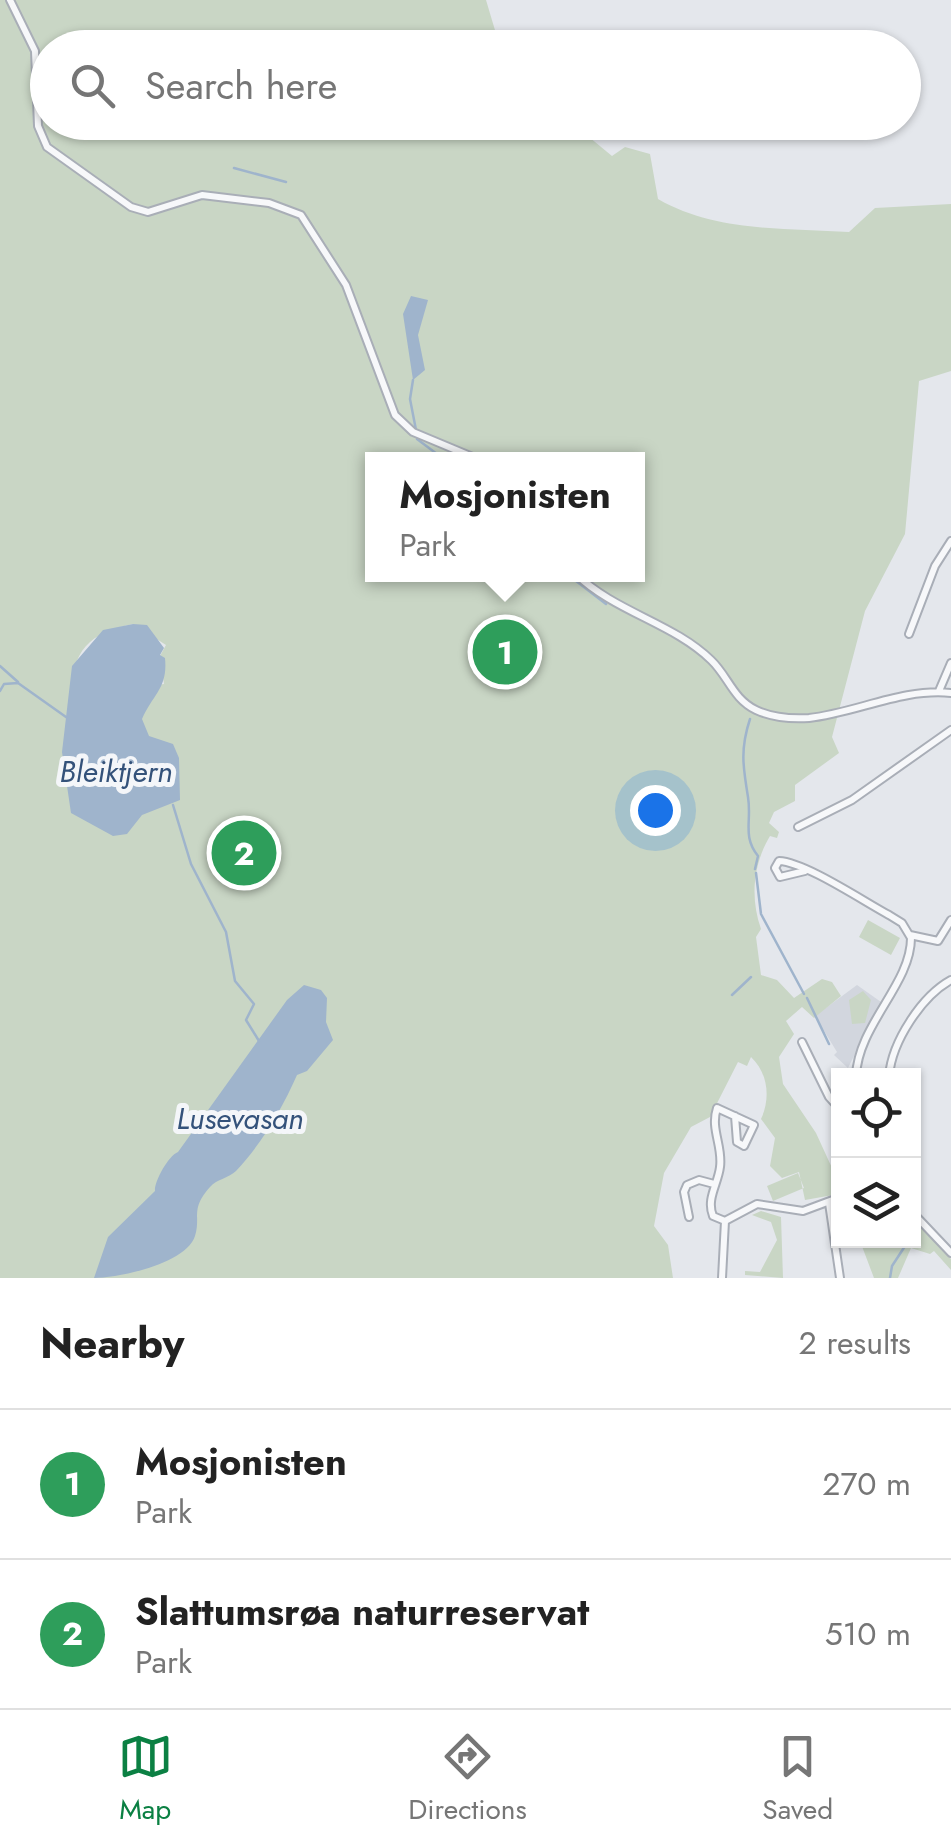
<!DOCTYPE html>
<html lang="en">
<head>
<meta charset="utf-8">
<style>
	:root { --surface:#fff; --page:#f6f6f6; --text:#222; --muted:#767676; --line:#e0e0e0; --accent:#0b8043 }
	body { margin:0; font-family:Jost,sans-serif; background:var(--page); color:var(--text) }
	.controls { position:absolute; right:30px; bottom:30px; display:grid; overflow:hidden; border-radius:0px; box-shadow:0 2px 8px #0004 }
	.controls button { width:90px; height:90px; display:grid; place-items:center; padding:0; border:0; border-bottom:2px solid var(--line); background:var(--surface); color:var(--text); font:50px sans-serif }
	.you { position:absolute; left:655px; top:810px; width:35px; height:35px; margin:-25px; border:8px solid #fff; border-radius:50%; background:#1a73e8; box-shadow:0 0 0 15px #1a73e833 }
	.badge { display:grid; place-items:center; width:65px; height:65px; border-radius:50%; background:var(--accent); color:#fff; font-size:32px; font-weight:700 }
	.pin { position:absolute; translate:-50% -50%; border:5px solid #fff; box-shadow:0 2px 10px #0006 }
	.popup { position:absolute; left:365px; top:452px; width:280px; height:130px; box-sizing:border-box; display:grid; place-content:center; border-radius:0px; background:var(--surface); filter:drop-shadow(0 2px 8px #0005); font-size:32px; white-space:nowrap; color:var(--muted) }
	.popup b { font-size:38px; color:var(--text) }
	.popup::after { content:''; position:absolute; left:50%; top:100%; margin-left:-20px; border:20px solid transparent; border-top-color:var(--surface) }
	.list { margin:0; padding:0; list-style:none }
	h2 { display:flex; justify-content:space-between; align-items:center; height:130px; margin:0; padding:0 40px; font-size:42px }
	h2 small { font-size:32px; font-weight:400; color:var(--muted) }
	.list li { display:grid; grid-template-columns:65px 1fr auto; gap:30px; align-items:center; box-sizing:border-box; height:150px; padding:0 40px; border-top:2px solid var(--line) }
	.list b { display:block; font-size:38px; white-space:nowrap }
	.list p { margin:0; font-size:32px; white-space:nowrap; color:var(--muted) }
	.list em { font-size:32px; font-style:normal; color:var(--muted) }
	.icon { flex:none; width:55px; height:55px; fill:none; stroke:currentColor; stroke-width:2; stroke-linecap:round; stroke-linejoin:round }
	.map { position:relative; flex:none; width:951px; height:1278px; overflow:hidden }
	.search { position:absolute; background:var(--surface); box-shadow:0 2px 8px #0004; left:30px; right:30px; top:30px; height:110px; display:flex; align-items:center; gap:25px; box-sizing:border-box; padding:0 35px; border-radius:55px; color:var(--muted); font-size:38px }
	.sheet { height:430px; background:var(--surface) }
	nav { display:flex; justify-content:space-around; align-items:center; box-sizing:border-box; height:140px; border-top:2px solid var(--line); background:var(--surface); font-size:28px; color:var(--muted) }
	nav a { display:grid; justify-items:center; gap:5px }
	nav .on { color:var(--accent) }
	.map>svg:first-child { display:block }
	.built { fill:#d2d6de }
	.green { fill:#c9d6c5; fill-rule:evenodd }
	.water { fill:#9fb4cc }
	.lines { fill:none; stroke-linecap:round; stroke-linejoin:round }
	.stream { stroke:#9fb4cc; stroke-width:2.5 }
	.minor-casing { stroke:#a9aeb7; stroke-width:10 }
	.minor { stroke:#f7f8fa; stroke-width:6 }
	.labels { text-anchor:middle; stroke-width:10; stroke-linejoin:round; paint-order:stroke }
	.water-label { font-size:30px; font-style:italic; fill:#34527a; stroke:#f4f6f9 }
</style>
</head>
<body>
<div class="map">
<svg width="951" height="1278" viewBox="0 0 951 1278">
	<rect width="100%" height="100%" fill="#e4e7ec"/>
	<path class="built" d="M857 985 881 1002 848 1068 834 1055 837 1052 815 1016Z"/>
	<path class="green" d="M0 0H486L500 47 48 48V122L572 123 612 156 625 147 650 154 658 199C715 232 784 228 849 232L875 208 951 204V371L919 381 905 534 865 611 832 737 839 753 795 785V801L774 812 769 823 779 832 777 838 770 836C753 864 750 898 761 929L756 937 761 975 777 980 794 998 822 979 832 982 841 996 814 1018 802 1007 786 1021 794 1034 779 1057 783 1084 816 1133 838 1181 833 1195 805 1200 799 1172 782 1178 770 1166 775 1138 761 1119C772 1095 766 1071 751 1057L747 1066 738 1062 710 1117 691 1127 664 1173 654 1226 668 1245 673 1278H0ZM372 460H638V574H372ZM133 624 166 645 160 656 164 684 71 696C72 650 89 633 133 624Z
		M868 920 900 938 891 955 859 937Z
		M863 991 871 1000 865 1023 852 1024 849 1000Z
		M798 1173 804 1188 773 1201 767 1186Z
		M761 1211 781 1217 783 1278 745 1275V1271L760 1272 777 1240 771 1222 752 1215Z
		M914 1220 951 1259V1270L934 1251 930 1254 911 1248 898 1278H874L860 1241 914 1240Z"/>
	<path class="water" d="M411 296 428 300 418 335 425 370 413 380 403 314Z
		M133 624 147 625 164 648 160 655 165 658C168 688 153 694 142 719L149 736 173 744 179 758 180 800 142 815 127 834 113 836 71 813 62 752 72 666 103 630Z
		M304 985 321 990 327 998 326 1022 333 1040 307 1071 297 1075C281 1111 262 1143 236 1171 229 1178 217 1179 210 1187 190 1209 201 1217 195 1236 186 1264 118 1278 94 1278L108 1237 155 1191C154 1182 168 1156 178 1152L287 1000Z"/>
	<g class="lines">
		<path class="stream" d="M234 168 286 182
			M413 380 410 399 416 430
			M417 439 445 460
			M567 574 606 604
			M0 666 18 682
			M0 691 4 684 18 683 66 717
			M750 719C740 749 743 767 748 797 752 821 742 836 758 856L755 869
			M173 805 191 864 226 932 235 981 254 1004 246 1020 259 1041
			M756 873 761 914 804 994
			M732 995 751 977
			M807 998 829 1044
			M890 1278 892 1266 909 1240"/>
		<g class="minor-casing">
			<path id="minor" d="M10 0 35 51 38 126 47 147 131 207 148 212 202 195 269 203 301 215 346 285 395 415 413 432 480 460
				M576 574C615 612 673 623 711 660 728 676 733 699 756 710 771 717 792 719 809 718 856 713 902 688 951 693
				M909 634 935 566 951 541
				M939 691 951 663
				M798 827 852 800 951 730
				M805 871 780 877 775 868 779 861C805 862 863 901 889 915L902 923 911 938C911 984 858 1025 856 1076
				M910 935 938 941 951 920
				M802 1042 829 1097 838 1107
				M889 1076C892 1041 922 996 951 980
				M829 1203 840 1278
				M914 1214 951 1253
				M689 1217 684 1192 687 1185 699 1180 714 1184
				M725 1221 713 1216C706 1199 718 1184 720 1167 723 1146 710 1129 717 1108L754 1125 744 1146 737 1142 735 1116
				M725 1221 757 1204 803 1211 838 1198
				M722 1278 725 1221"/>
		</g>
		<use href="#minor" class="minor"/>
	</g>
	<g class="labels">
		<g class="water-label">
			<text x="116" y="782">Bleiktjern</text>
			<text x="240" y="1129">Lusevasan</text>
		</g>
	</g>
</svg>
<div class="controls">
<button><svg class="icon" aria-label="locate" viewBox="0 0 24 24"><circle cx="12" cy="12" r="6"/><path d="M12 2v4M12 18v4M2 12h4M18 12h4"/></svg></button>
<button><svg class="icon" aria-label="layers" viewBox="0 0 24 24"><path d="M12 4l9 5-9 5-9-5zM3 14l9 5 9-5"/></svg></button>
</div>
<div class="you"></div>
<div class="pin badge" style="left:505px;top:652px;background:#2e9e5b">1</div>
<div class="popup"><b>Mosjonisten</b>Park</div>
<div class="pin badge" style="left:244px;top:853px;background:#2e9e5b">2</div>
<div class="search"><svg class="icon" aria-label="search" viewBox="0 0 24 24"><circle cx="10" cy="10" r="6"/><path d="M15 15l6 6"/></svg>Search here</div>
</div>
<section class="sheet">
<h2>Nearby<small>2 results</small></h2>
<ul class="list">
<li><span class="badge" style="background:#2e9e5b">1</span><div><b>Mosjonisten</b><p>Park</p></div><em>270 m</em></li>
<li><span class="badge" style="background:#2e9e5b">2</span><div><b>Slattumsrøa naturreservat</b><p>Park</p></div><em>510 m</em></li>
</ul>
</section>
<nav>
<a class="on"><svg class="icon" aria-label="map" viewBox="0 0 24 24"><path d="M3 6l6-2 6 2 6-2v14l-6 2-6-2-6 2zM9 4v14M15 6v14"/></svg>Map</a>
<a><svg class="icon" aria-label="directions" viewBox="0 0 24 24"><path d="M12 3l9 9-9 9-9-9zM9 14v-3h6M13 9l2 2-2 2"/></svg>Directions</a>
<a><svg class="icon" aria-label="saved" viewBox="0 0 24 24"><path d="M7 4h10v16l-5-4-5 4z"/></svg>Saved</a>
</nav>
</body>
</html>
